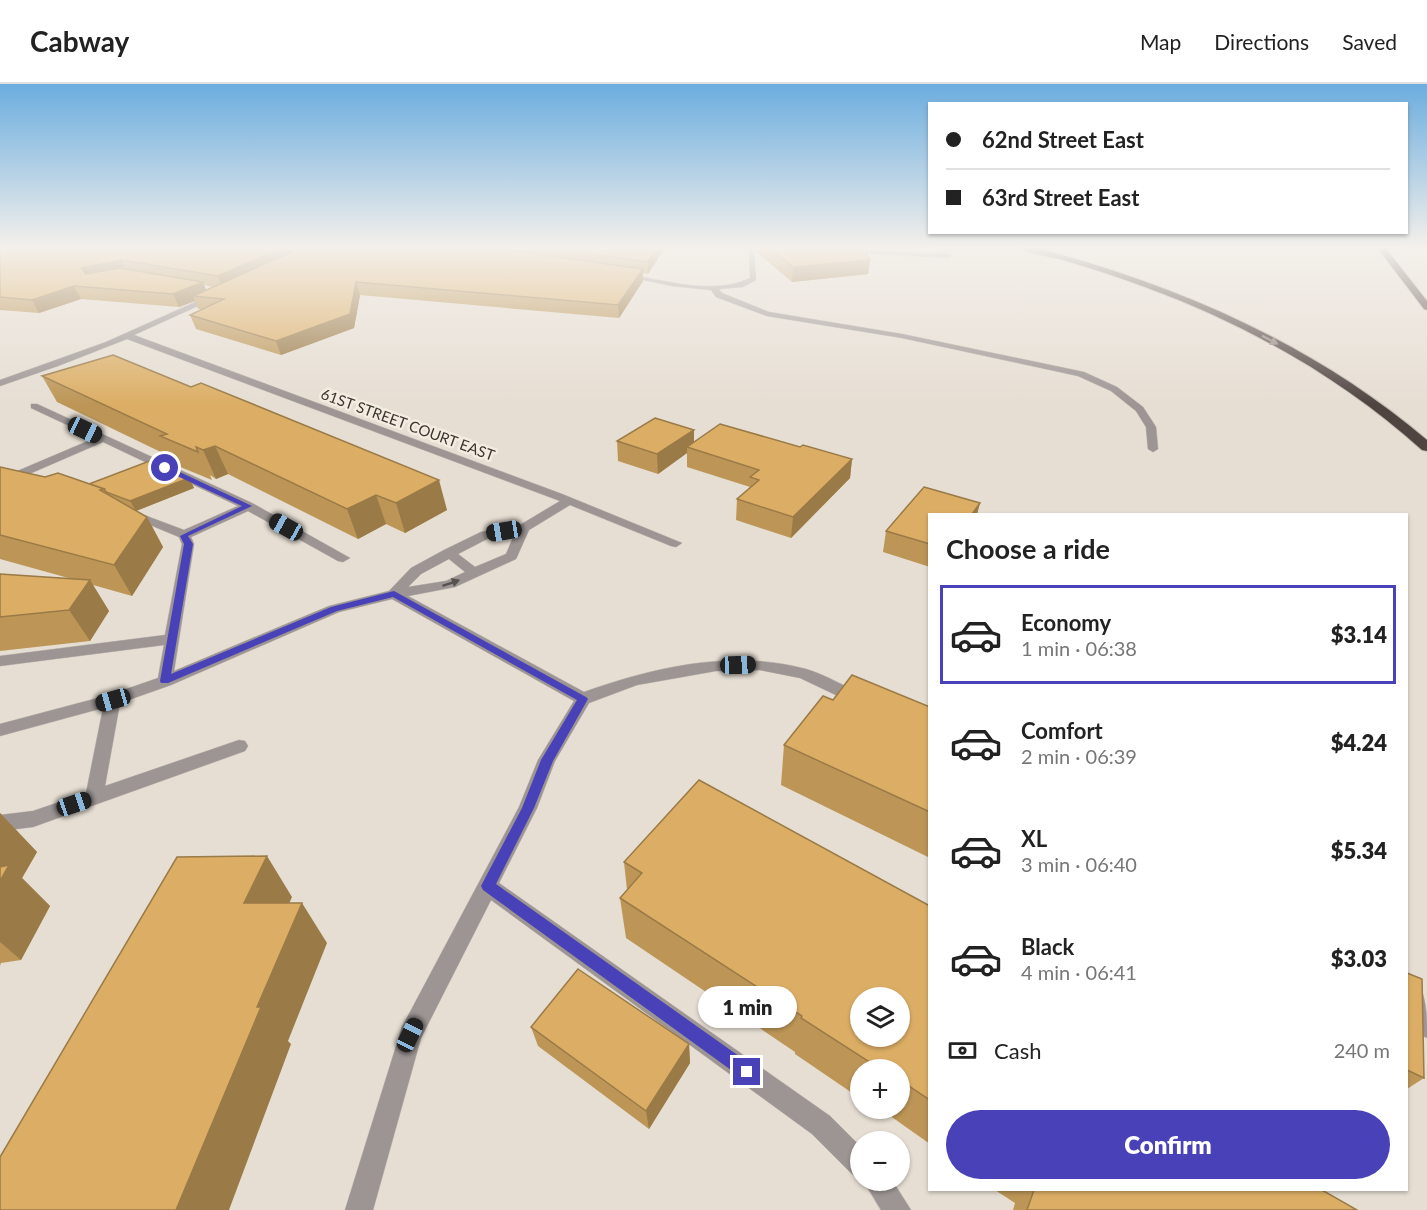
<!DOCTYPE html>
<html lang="en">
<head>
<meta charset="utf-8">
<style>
	:root { --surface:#fff; --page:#f6f6f6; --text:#222; --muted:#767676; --line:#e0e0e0; --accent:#4841b8 }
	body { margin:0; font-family:Lato,sans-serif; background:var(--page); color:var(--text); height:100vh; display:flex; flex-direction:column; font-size:22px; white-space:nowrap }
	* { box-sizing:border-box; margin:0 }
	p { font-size:20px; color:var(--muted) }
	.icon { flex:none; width:33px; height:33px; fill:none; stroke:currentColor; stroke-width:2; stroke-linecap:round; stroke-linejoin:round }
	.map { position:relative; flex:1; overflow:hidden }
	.details { position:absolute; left:928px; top:429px; width:480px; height:678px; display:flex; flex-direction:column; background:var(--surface); border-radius:0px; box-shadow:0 2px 4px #0004 }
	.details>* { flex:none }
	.hud { position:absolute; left:928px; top:18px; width:480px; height:132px; border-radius:0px; box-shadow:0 2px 4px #0004; display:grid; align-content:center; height:132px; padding:0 18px; background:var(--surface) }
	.fabs { position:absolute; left:850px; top:903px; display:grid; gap:12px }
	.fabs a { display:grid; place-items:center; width:60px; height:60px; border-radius:50%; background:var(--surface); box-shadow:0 2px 4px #0004; font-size:30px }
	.end { position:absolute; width:27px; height:27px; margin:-14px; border:8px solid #4841b8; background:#fff; box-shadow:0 0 0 3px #fff }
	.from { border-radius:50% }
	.bubble { position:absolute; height:42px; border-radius:21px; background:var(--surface); box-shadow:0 2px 4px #0004; font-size:20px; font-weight:800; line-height:42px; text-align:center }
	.car { position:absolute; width:18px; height:36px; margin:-18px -9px; border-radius:8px; box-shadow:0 0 4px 2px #0007; background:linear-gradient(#222 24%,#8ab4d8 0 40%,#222 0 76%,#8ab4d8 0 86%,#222 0) }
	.hud b { display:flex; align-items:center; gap:21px; height:57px; font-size:22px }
	.hud b+b { border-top:2px solid var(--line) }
	.hud i { width:15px; height:15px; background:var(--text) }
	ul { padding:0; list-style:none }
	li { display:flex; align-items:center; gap:18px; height:99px; margin:0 12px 9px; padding:0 6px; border:3px solid transparent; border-radius:0px }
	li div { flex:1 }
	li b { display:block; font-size:22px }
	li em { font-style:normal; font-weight:800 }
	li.current { border-color:var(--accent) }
	li>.icon { width:54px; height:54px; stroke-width:1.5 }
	h2 { padding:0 18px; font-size:27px; line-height:72px }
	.pay { display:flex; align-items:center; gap:15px; height:66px; padding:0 18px; font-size:22px }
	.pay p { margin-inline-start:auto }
	.action { display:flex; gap:12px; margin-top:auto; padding:12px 18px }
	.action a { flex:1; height:69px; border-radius:36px; background:var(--accent); color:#fff; font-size:24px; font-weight:800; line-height:69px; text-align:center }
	header { display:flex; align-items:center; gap:36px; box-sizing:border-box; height:84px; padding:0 30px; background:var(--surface); border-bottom:2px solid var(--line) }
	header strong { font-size:28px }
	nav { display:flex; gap:33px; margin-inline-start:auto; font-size:21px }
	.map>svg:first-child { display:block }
</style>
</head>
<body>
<header>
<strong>Cabway</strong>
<nav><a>Map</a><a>Directions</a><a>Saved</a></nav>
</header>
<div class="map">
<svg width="1427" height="1126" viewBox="0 0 1427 1126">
	<rect width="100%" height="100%" fill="#e6ded3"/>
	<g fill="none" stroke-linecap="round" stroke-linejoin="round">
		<defs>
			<g id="minor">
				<path d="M781 163 779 166 754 168 756 196 743 203 719 205 722 209 769 228 902 250 1084 288 1117 303 1143 323 1156 343 1158 365 1153 368 1148 365 1146 343 1136 327 1111 307 1078 292 902 254 767 232 716 213 711 206 672 202 620 191 623 189C662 196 713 212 750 194L749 165Z"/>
				<path d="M845 165 949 170 952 172 949 174 843 168Z"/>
				<path d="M211 211 218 213 134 251 562 410 682 459 676 463 671 462 570 421 529 446 516 475 455 503 408 512 584 608C654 583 732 565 806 585 826 591 846 603 865 612L867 616 865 620 859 622 800 594 760 586 716 587 637 601 589 619 555 677 537 724 499 799 830 1032 861 1063V1094L852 1090 812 1050 491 816 421 954 373 1126H345L402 943 519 723 538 676 574 617 392 515 339 528 171 601 120 619 105 702 239 656 245 657 248 662 245 667 33 743 0 747V731L33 727 86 709 103 624 0 652V640L109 611 158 594 164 561 0 582V572L165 551 182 460 179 453 126 431 132 427 136 428 184 446 238 422 103 358 20 394 0 393V387L15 388 95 354 31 324V320H37L252 419 350 474 343 478 338 477 248 427 191 453 194 460 174 587 329 522 389 507 411 484 444 466 481 448 520 441 560 417 127 255 58 282 0 302V296L106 258ZM515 449 506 470 475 483 458 470 489 454ZM449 475 465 488 446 497 408 503 421 490Z"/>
				<path d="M1407 889C1427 899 1427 931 1427 954L1419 950 1407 920Z"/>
				<path d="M863 1096H892L911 1126H881Z"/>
			</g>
			<g id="highway">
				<path d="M1015 162H1029C1173 199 1313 259 1427 356V367L1422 366C1342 294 1246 240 1145 203 1118 193 1091 184 1063 176 1048 172 1028 170 1015 162Z"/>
				<path d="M1376 162H1384L1427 217V226L1424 225Z"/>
			</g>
		</defs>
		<use href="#minor" stroke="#c3bcb3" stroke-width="1"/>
		<use href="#highway" stroke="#c3bcb3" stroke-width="2"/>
		<use href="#minor" fill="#9c9594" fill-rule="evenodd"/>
		<use href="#highway" fill="#504441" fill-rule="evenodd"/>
	</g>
	<g fill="#bd9657" fill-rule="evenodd">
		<path d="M0 162H666L648 190 643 189V197L619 234 360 211 354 244 281 271 196 245 190 231 202 225H198L195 217 179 223 81 215 39 229 0 226ZM204 201 213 203 206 206Z"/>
		<path d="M759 162H862L870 176 868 190 792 198 758 169Z"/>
		<path d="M42 292 447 426 405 449 386 440 358 455 228 390 216 395 210 391 212 396 173 380 169 372 57 318Z"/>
		<path d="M694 346V359L800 363 852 375 850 394 791 454 736 436 737 415 750 404V403L687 383V369L658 390 618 377 617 357Z"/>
		<path d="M0 383 45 393 89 400 189 394 194 404 136 427 147 433 163 463 132 512 93 501 109 527 90 557 0 567V490L72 495 0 475Z"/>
		<path d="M924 403 980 419 977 430H930V483L883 468 886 447Z"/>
		<path d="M833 616 930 623V774L781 701 784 661Z"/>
		<path d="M0 729 37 768 22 794 50 822 21 876 1 879 0 882Z"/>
		<path d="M624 778 930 822V1060L879 1024H900V986H861V1015L795 970V968L626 854 620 814 627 806Z"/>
		<path d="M1407 889 1424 994 1407 1005Z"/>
		<path d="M531 943 689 960 690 979 649 1045 538 962Z"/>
		<path d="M995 1106H1322L1357 1126H1013L1015 1119Z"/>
	</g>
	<g fill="#9a7a47">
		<path d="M286 162H314L223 205 218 192Z"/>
		<path d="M658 162H666L648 190V178Z"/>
		<path d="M121 176 126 188 87 196 81 184Z"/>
		<path d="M870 176 868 190 792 198 793 183Z"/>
		<path d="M643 185V197L619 234 618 221Z"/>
		<path d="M203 198 208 211 193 212 195 217 179 223 173 210Z"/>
		<path d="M356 198 360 211 354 244 281 271 276 257Z"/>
		<path d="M74 202 81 215 39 229 32 216Z"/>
		<path d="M694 346V365L687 363V369L658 390 657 370Z"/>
		<path d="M215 362 228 390 216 395 203 366Z"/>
		<path d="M852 375 850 394 791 454 793 433Z"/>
		<path d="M189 394 194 404 136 427 130 417Z"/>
		<path d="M439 396 447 426 405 449 396 419Z"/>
		<path d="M376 411 386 440 358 455 347 425Z"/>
		<path d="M980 419 977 430H972Z"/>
		<path d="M147 433 163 463 132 512 114 481Z"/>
		<path d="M90 496 109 527 90 557 69 526Z"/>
		<path d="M0 729 37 768 22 794 50 822 21 876 0 858Z"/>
		<path d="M267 772 292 813 272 859 244 819Z"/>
		<path d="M302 819 327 859 288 957 291 960 229 1126H176L257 923Z"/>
		<path d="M689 960 690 979 649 1045 646 1027Z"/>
	</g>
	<g fill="#dcae65" stroke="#9a7a47" stroke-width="1.5" fill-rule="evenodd">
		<path d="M0 162H286L218 192 121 176 81 184 86 190 120 184 203 198 173 210 74 202 32 216 0 213Z"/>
		<path d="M305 162H479L643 185 618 221 356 198 350 230 276 257 190 231 224 215 193 212Z"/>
		<path d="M532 162H658L648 178Z"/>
		<path d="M767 162H862L870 176 793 183Z"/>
		<path d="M113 271 191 303 201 299 439 396 396 419 376 411 347 425 215 362 203 366 196 363 198 368 160 352 167 350 42 292Z"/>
		<path d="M655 334 694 346 657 370 617 357Z"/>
		<path d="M720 340 800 363 803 361 852 375 793 433 737 415 759 396 750 393 759 386 687 363Z"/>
		<path d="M152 376 189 394 130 417 106 408 104 405 89 400Z"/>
		<path d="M0 383 45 393 58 389 104 405 100 406 147 433 114 481 0 451Z"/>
		<path d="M924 403 980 419 972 430H930V460L886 447Z"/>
		<path d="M0 490 90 496 69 526 0 533Z"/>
		<path d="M852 591 930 623V728L784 661 823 612 833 616Z"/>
		<path d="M699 696 930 822V1016L900 996V986H884L875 979 874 981 801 934 802 932 620 814 642 789 624 778ZM861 914H900V952H861Z"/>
		<path d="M267 772 244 819H302L257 923H261L176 1126H0V1073L177 773Z"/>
		<path d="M9 781 0 797V783Z"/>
		<path d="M578 885 689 960 646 1027 531 943Z"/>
		<path d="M1407 889 1422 895 1424 994 1407 986Z"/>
		<path d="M1034 1106H1322L1357 1126H1027Z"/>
	</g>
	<defs><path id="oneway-solid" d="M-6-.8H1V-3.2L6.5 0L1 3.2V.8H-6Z" transform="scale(1.5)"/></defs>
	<use fill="#928781" href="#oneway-solid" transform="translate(1270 256) rotate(28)"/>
	<use fill="#57524f" href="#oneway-solid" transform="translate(451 499) rotate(-19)"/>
	<linearGradient id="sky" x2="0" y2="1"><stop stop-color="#6baddf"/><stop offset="0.51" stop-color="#f4f0eb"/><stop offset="1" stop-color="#f4f0eb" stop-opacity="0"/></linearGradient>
	<rect width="1427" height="320" fill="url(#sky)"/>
	<path fill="#4841b8" d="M162 382H167L252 422 188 452 193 460 171 590 331 523 394 507 586 613 588 615 553 677 534 724 496 800 753 982 755 988 753 994 747 996 742 994 483 806 481 802 522 724 541 676 577 616 393 513 337 527 168 599H161L160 597 184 460 180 452 242 422 162 385Z"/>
	<g text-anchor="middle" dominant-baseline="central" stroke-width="5" stroke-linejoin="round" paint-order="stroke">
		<g font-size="15" fill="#393632" stroke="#f4ece0">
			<text transform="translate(408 340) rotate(20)">61ST STREET COURT EAST</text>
		</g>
	</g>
</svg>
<div class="fabs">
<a><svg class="icon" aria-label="layers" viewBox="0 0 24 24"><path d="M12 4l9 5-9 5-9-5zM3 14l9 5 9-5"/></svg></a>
<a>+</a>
<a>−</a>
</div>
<i class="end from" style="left:165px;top:384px"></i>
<i class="end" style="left:747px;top:988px"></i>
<div class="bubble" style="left:698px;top:902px;width:99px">1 min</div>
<i class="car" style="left:85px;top:346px;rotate:115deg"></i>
<i class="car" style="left:286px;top:443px;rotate:299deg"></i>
<i class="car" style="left:504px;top:447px;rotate:261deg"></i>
<i class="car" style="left:738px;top:581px;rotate:88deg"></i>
<i class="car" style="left:113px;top:616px;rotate:254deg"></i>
<i class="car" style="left:74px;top:720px;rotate:71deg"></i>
<i class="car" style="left:410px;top:951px;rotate:26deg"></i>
<div class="hud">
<b><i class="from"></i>62nd Street East</b>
<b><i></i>63rd Street East</b>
</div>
<section class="details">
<h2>Choose a ride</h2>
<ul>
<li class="current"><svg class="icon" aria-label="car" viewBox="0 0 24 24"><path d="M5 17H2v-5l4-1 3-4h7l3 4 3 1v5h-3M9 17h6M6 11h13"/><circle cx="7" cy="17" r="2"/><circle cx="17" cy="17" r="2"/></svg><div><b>Economy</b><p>1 min · 06:38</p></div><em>$3.14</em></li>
<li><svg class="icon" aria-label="car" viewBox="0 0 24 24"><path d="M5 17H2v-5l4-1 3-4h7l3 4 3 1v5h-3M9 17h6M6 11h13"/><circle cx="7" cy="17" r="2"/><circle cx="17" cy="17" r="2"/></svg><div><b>Comfort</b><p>2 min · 06:39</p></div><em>$4.24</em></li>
<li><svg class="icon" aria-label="car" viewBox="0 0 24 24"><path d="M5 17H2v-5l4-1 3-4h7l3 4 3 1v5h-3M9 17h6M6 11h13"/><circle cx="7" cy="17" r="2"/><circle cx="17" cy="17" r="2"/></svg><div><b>XL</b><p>3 min · 06:40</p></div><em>$5.34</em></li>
<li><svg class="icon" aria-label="car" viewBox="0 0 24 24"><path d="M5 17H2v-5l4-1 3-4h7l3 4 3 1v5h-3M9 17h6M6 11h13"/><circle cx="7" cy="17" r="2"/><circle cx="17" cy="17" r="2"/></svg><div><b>Black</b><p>4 min · 06:41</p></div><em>$3.03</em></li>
</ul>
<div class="pay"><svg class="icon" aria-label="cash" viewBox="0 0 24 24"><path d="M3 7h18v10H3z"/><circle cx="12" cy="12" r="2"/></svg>Cash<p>240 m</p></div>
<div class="action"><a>Confirm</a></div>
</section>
</div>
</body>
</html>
